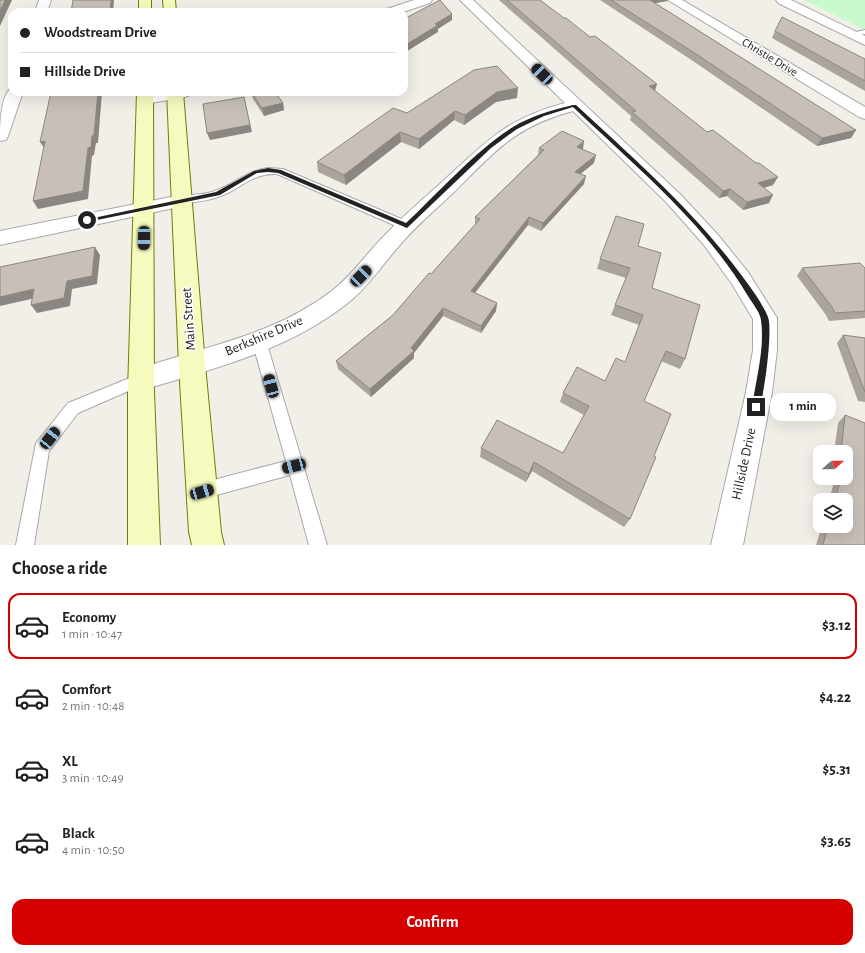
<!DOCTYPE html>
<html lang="en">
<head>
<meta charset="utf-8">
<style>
	:root { --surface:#fff; --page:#f6f6f6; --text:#222; --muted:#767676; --line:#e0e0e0; --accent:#d40000 }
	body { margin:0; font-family:"Alegreya Sans",sans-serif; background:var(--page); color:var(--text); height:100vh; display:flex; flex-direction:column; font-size:15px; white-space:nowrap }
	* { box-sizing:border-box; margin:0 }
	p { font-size:13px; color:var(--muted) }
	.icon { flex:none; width:22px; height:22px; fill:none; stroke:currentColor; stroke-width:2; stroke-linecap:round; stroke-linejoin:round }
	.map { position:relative; height:545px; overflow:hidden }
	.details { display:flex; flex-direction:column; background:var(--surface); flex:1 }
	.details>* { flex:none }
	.banner { position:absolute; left:8px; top:8px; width:400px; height:88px; border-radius:12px; box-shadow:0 4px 16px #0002; display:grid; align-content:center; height:88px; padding:0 12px; background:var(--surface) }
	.needle { width:26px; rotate:70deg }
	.controls { position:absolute; left:813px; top:445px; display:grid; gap:8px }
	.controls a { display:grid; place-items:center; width:40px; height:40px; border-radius:8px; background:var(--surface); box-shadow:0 4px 16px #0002; font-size:20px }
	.end { position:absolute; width:18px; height:18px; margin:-9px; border:5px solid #222; background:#fff; box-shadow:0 0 0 2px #fff }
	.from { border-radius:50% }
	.bubble { position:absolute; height:28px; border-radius:12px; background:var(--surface); box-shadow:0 4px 16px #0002; font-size:13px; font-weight:700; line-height:28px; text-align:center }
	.car { position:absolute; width:12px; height:24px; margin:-12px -6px; border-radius:5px; box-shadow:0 0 3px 1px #0007; background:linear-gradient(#222 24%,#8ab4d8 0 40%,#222 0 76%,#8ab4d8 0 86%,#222 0) }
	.banner b { display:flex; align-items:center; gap:14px; height:38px; font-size:15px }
	.banner b+b { border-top:1px solid var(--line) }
	.banner i { width:10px; height:10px; background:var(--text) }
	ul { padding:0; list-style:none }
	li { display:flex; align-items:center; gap:12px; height:66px; margin:0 8px 6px; padding:0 4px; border:2px solid transparent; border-radius:12px }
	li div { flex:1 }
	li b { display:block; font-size:15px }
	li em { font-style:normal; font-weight:700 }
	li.selected { border-color:var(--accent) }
	li>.icon { width:36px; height:36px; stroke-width:1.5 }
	h2 { padding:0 12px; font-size:18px; line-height:48px }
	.cta { display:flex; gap:8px; margin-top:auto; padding:8px 12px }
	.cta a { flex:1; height:46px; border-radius:12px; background:var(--accent); color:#fff; font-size:16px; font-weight:700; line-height:46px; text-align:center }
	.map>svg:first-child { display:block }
</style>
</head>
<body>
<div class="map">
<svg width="865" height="545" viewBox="0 0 865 545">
	<rect width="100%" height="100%" fill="#f2efe9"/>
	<path fill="#c8facc" d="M804 0H865V30Z"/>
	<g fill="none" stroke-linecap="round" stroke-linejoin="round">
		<defs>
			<g id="lane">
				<path d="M865 30V34L851 36 847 34Z"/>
				<path d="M268 168 283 169 411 223 413 226 411 229H403L277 174C252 173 242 188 221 196 208 201 194 202 181 204L176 201C181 194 200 195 208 193 231 188 244 171 268 168Z"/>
				<path d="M259 336 264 337 266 341 327 545H309L290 475 202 499 196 497 194 491 196 485 202 483 286 461 252 341 254 337Z"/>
				<path d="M142 373 147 375 149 379 147 383 78 413 49 451 34 545H16L36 443 68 403Z"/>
			</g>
			<g id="street">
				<path d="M39 0H51L47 12H35Z"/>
				<path d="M414 0H432L430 3 403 12H385L387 9Z"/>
				<path d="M460 0H473L681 195 718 235 748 272 777 318V350L772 392 743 545H711L746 392 753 350V319L732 284 704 245 667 203 573 111C513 127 495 152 453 193 435 210 415 227 399 246 382 265 369 286 349 302 290 350 213 369 142 390L133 387 129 379 133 371C203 346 272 337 333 290 353 274 367 253 385 235 403 216 423 199 442 182 486 142 505 119 565 103Z"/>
				<path d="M668 0H682L865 107V119L859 117Z"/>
				<path d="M776 0H791L865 36V45L778 3Z"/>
				<path d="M12 88V92H23L8 136 6 140 0 141C0 128 0 94 12 88Z"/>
				<path d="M159 92H193L190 95 185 97 145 104 140 102 137 99 140 96Z"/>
				<path d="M181 195 188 197 191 201 188 205 0 245V231Z"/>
			</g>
			<g id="secondary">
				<rect x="139" y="0" width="12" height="12"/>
				<path d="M163 0H175L176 12H164Z"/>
				<path d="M137 92H153L154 392 160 545H128V392Z"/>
				<path d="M167 92H183L205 365 221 532 224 545H192L189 532 179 365Z"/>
			</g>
		</defs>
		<use href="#lane" stroke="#a9a9a9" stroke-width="2"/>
		<use href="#street" stroke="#a9a9a9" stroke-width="2"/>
		<use href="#secondary" stroke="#707d05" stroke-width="2"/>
		<use href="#lane" fill="#fff" fill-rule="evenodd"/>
		<use href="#street" fill="#fff" fill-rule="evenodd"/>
		<use href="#secondary" fill="#f7fabf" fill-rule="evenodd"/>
	</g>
	<g fill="#aba49e">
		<path d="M499 0H540L773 185 764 188 769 203 743 210 727 196 719 198 630 120 631 116Z"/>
		<path d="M600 0H668L667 1 655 3 856 130 851 138 817 146 690 59Z"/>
		<path d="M775 31 865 59V91L772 38Z"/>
		<path d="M251 92 283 103 284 110 264 116 253 99Z"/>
		<path d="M517 98 496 102 464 125 454 120 419 149 401 142 346 185 318 172 317 162 407 113Z"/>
		<path d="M539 148 583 149H582L594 163 580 174 584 184 541 231 528 225 475 293 497 303 496 311 481 333 443 316 414 353V358L371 397 338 369 336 361 393 315 431 274 475 225V217L538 155Z"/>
		<path d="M638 246 652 288 685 359 680 369 661 361 644 401 630 519 624 527 532 471 526 482 480 457 481 448 563 453 584 415 560 402 563 393 605 381 625 362 639 325 611 315 626 278 597 269 600 259Z"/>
		<path d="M802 268H865V318L829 321 826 315 797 276Z"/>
		<path d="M843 335 865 338V402L858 401 837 343Z"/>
		<path d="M845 415 865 545H816L822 526H846V500H829L834 482 831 481 832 478H846V452H834L838 423Z"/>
	</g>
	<g fill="#8b8681">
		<path d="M5 0H12L0 26V11Z"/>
		<path d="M111 0H114L113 12H110Z"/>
		<path d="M647 0H668L667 1 646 5Z"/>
		<path d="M452 14V20L438 29V32L404 53V46L435 24Z"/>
		<path d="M657 84 655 91 649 86Z"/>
		<path d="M518 88 517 98 496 102 464 125 465 115 497 92Z"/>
		<path d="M98 92H102L98 143H96L94 155 92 156 88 199 38 209 33 201 88 148Z"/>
		<path d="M244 97 252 132 210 140 207 133Z"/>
		<path d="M283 103 284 110 264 116 262 108Z"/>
		<path d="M455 111 454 120 419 149V139Z"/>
		<path d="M856 130 851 138 817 146 822 138Z"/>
		<path d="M400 132 401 142 346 185 344 175Z"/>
		<path d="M45 141V149L40 142Z"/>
		<path d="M584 141 583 149 575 154 577 147Z"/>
		<path d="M596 155 594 163 573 180 575 172Z"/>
		<path d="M586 176 584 184 541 231 543 223Z"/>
		<path d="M778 177 773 185 754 190 758 183Z"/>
		<path d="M730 189 727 196 719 198 723 191Z"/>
		<path d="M773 195 769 203 743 210 747 202Z"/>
		<path d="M529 217 528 225 470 299 471 291Z"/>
		<path d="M95 247 100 255 97 284 72 289 70 306 37 313 31 305 67 281Z"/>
		<path d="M34 289 40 297 0 306V297Z"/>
		<path d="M497 303 496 311 481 333V326Z"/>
		<path d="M443 308V316L414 353V358L371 397 370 389 411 348Z"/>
		<path d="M534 462 532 471 526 482 529 474Z"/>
	</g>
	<g fill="#c7bfb8" stroke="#8b8681">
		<path d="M0 0H5L0 11Z"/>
		<path d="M73 0H111L110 12H71Z"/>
		<path d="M440 0 452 14 435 24 438 25 404 46V19Z"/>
		<path d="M507 0H540L564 18H566L590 37 595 36 657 84 649 86 707 132 713 130 756 163H759L778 177 758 183 773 195 747 202 730 189 723 191 632 112 636 111Z"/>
		<path d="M611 0H650L856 130 822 138 693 52Z"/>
		<path d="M782 17 865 59V81L775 31Z"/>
		<path d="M497 66 518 88 497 92 465 115 455 111 419 139 400 132 344 175 317 162 393 108 407 113 474 70Z"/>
		<path d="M51 92H98L94 135 92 136 91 147 88 148 83 191 33 201 45 141 40 142Z"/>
		<path d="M251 92H275L283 103 262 108Z"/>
		<path d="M244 97 250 125 207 133 203 104Z"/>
		<path d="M562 131 584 141 577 147 596 155 575 172 586 176 543 223 529 217 471 291 497 303 481 326 443 308 411 348 414 351 370 389 336 361 393 315 429 273 431 274 480 219 475 217 544 150 539 148Z"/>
		<path d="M616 216 644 224 638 246 661 253 652 288 700 305 685 359 666 351 644 401 671 414 654 456 656 457 630 519 534 462 529 474 481 448 497 420 563 453 589 406 563 393 577 367 605 381 616 358 625 362 643 315 615 305 630 268 600 259Z"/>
		<path d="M95 247 92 276 67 281 64 298 31 305 34 289 0 297V267Z"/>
		<path d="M860 263 865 268V311L835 313 832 307 802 268Z"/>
		<path d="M843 335 865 338V392Z"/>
		<path d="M845 415 865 423V545H823L828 526H846V500H835L841 478H846V452H841Z"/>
	</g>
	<path fill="#222" d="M573 105H576C629 154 684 202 729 259 742 276 760 298 768 317 773 330 764 397 759 410L756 411 752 407C756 379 765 348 761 320 760 312 752 303 748 296 704 222 635 166 573 107L544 116 517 129 491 148 407 228 278 173 268 172 257 173 220 195 87 222 84 220 216 192 254 171 268 168 281 170 406 223C438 193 476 150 513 127 531 116 552 110 573 105Z"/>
	<g text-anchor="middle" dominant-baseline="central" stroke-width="3" stroke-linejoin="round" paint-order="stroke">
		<g font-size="12" fill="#222" stroke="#fff">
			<text transform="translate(770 57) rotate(31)">Christie Drive</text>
		</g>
		<g font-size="14" fill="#222" stroke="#fff">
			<text transform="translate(189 319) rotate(-94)">Main Street</text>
			<text transform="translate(264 336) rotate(-23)">Berkshire Drive</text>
			<text transform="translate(744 464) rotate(-78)">Hillside Drive</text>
		</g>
	</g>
</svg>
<div class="controls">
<a><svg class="needle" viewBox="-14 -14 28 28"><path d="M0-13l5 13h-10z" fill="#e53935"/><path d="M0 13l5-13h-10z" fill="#767676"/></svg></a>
<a><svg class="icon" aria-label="layers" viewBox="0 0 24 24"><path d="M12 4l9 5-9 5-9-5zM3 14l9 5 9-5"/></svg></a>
</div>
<i class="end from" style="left:87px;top:220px"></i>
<i class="end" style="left:756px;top:407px"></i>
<div class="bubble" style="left:770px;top:393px;width:66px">1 min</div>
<i class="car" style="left:542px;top:74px;rotate:314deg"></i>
<i class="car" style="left:144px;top:238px;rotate:181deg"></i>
<i class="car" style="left:361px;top:276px;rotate:45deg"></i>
<i class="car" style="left:271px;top:386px;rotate:345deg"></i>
<i class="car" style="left:50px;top:438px;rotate:38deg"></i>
<i class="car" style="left:294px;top:466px;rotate:255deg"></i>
<i class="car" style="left:202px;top:492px;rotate:74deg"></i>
<div class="banner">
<b><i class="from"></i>Woodstream Drive</b>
<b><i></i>Hillside Drive</b>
</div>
</div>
<section class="details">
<h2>Choose a ride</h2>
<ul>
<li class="selected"><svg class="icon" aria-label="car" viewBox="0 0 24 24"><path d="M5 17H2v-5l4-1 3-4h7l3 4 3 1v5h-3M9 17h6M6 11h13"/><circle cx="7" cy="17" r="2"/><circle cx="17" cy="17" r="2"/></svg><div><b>Economy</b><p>1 min · 10:47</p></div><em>$3.12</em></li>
<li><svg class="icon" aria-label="car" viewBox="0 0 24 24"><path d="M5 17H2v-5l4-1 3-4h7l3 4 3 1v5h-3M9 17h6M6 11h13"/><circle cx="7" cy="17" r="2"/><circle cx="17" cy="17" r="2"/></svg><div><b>Comfort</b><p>2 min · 10:48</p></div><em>$4.22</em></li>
<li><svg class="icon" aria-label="car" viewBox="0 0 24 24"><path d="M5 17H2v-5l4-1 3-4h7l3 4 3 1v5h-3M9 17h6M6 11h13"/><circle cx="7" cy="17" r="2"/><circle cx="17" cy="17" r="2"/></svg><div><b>XL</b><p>3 min · 10:49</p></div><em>$5.31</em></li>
<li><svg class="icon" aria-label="car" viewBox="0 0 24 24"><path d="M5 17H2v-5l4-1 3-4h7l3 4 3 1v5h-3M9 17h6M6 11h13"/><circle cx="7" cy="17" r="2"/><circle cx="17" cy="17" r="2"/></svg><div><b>Black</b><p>4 min · 10:50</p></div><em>$3.65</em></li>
</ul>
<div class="cta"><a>Confirm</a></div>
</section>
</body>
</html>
